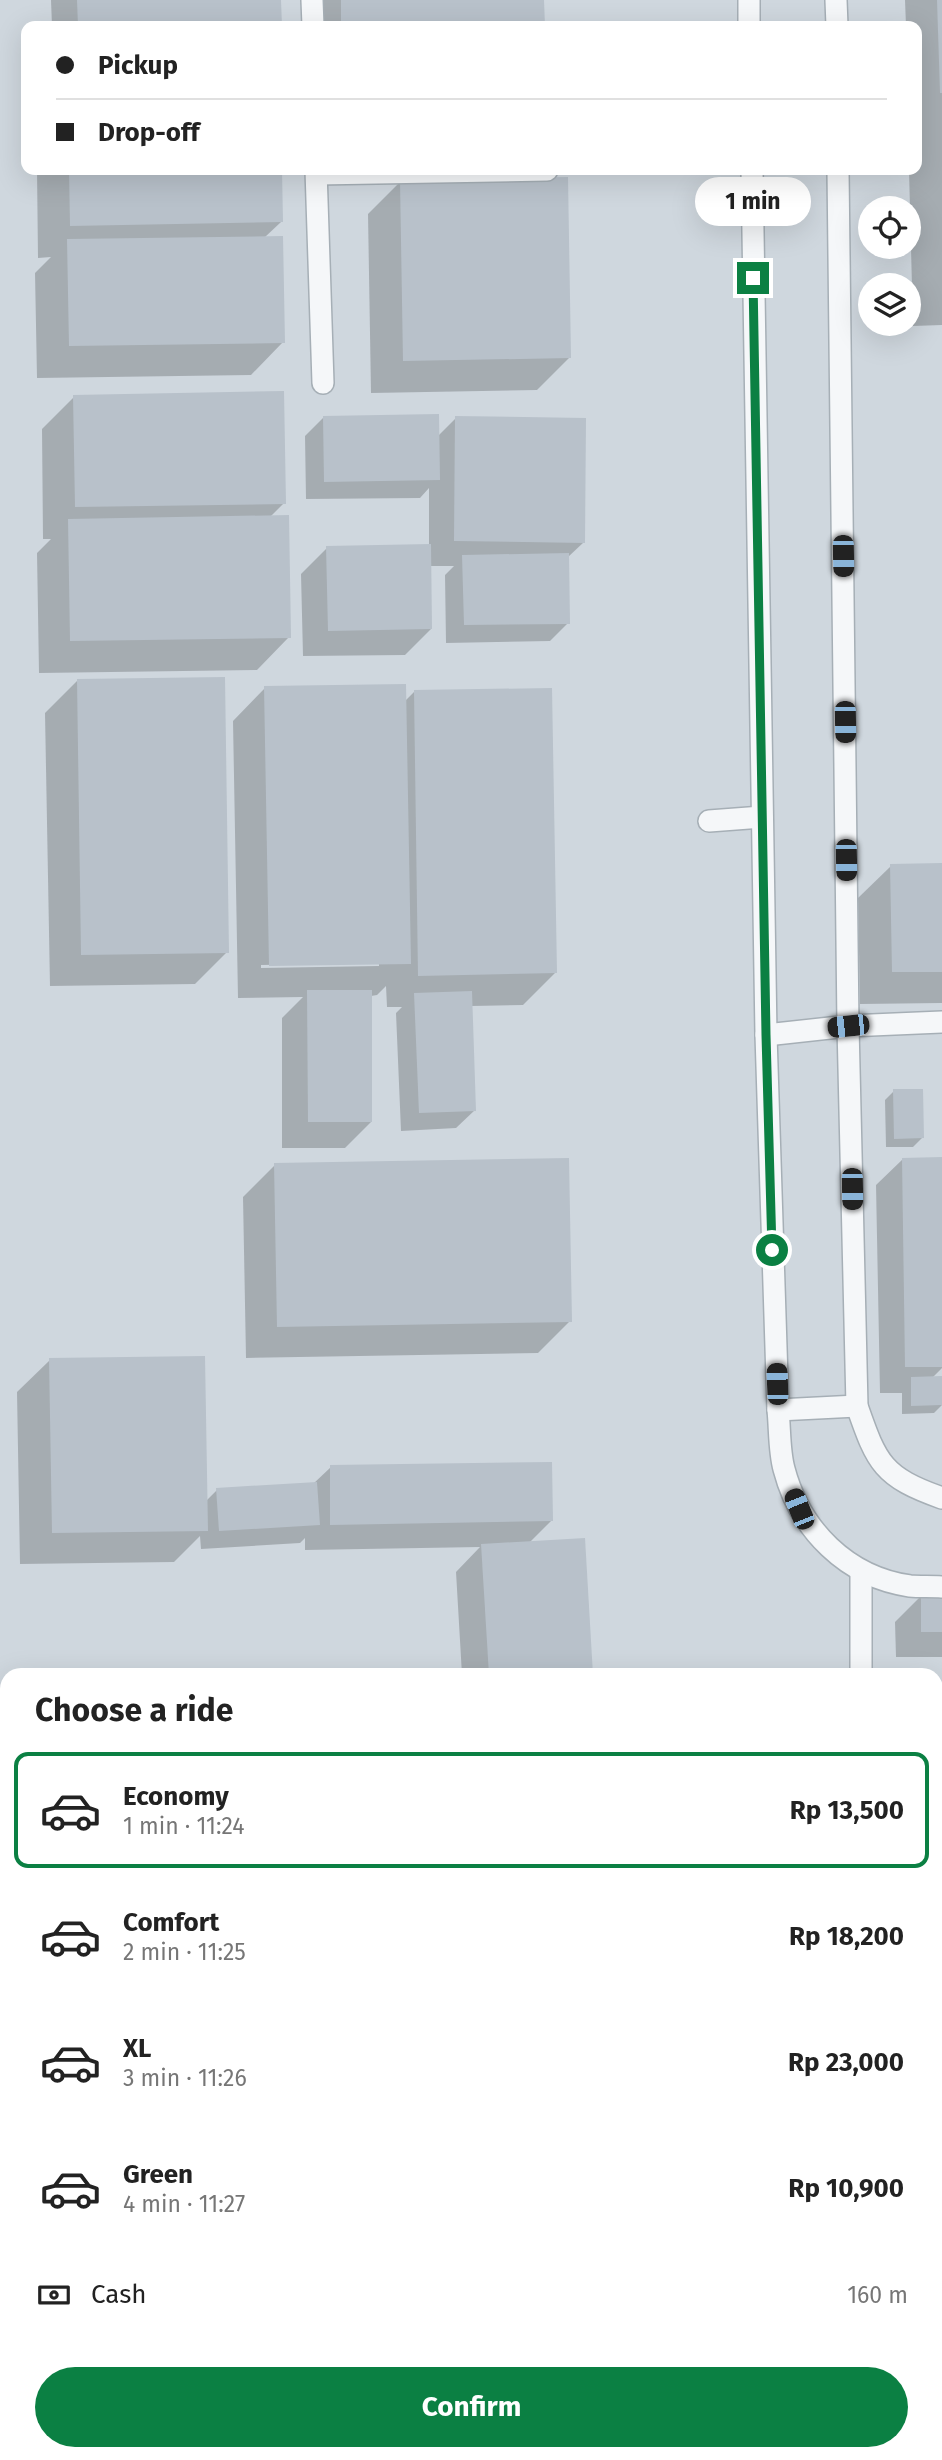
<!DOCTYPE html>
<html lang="en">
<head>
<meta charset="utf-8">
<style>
	:root { --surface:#fff; --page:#f2f2f2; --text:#222; --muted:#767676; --line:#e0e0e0; --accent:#0b8043 }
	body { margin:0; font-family:"Fira Sans",sans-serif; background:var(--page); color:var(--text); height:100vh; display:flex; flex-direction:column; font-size:26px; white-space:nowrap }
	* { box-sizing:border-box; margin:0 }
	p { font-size:23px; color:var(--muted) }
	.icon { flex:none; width:38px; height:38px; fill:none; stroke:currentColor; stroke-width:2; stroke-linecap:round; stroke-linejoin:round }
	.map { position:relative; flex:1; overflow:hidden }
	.panel { position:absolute; left:0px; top:1668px; width:943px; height:793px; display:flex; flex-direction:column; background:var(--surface); border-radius:21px 21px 0 0; box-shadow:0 7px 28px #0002 }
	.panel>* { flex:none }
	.top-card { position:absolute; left:21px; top:21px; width:901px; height:154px; border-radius:14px; box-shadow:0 7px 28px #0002; display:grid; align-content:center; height:154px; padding:0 35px; background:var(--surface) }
	.fabs { position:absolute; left:858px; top:196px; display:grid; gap:14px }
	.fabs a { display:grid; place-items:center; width:63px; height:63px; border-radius:50%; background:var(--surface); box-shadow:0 7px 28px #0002; font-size:35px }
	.end { position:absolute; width:32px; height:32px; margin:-16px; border:9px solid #0b8043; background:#fff; box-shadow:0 0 0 4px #fff }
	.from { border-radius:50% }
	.bubble { position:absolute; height:49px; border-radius:24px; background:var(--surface); box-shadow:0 7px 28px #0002; font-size:23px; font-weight:700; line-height:49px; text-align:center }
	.car { position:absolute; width:21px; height:42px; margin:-21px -10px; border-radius:9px; box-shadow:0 0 5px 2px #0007; background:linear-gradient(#222 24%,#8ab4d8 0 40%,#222 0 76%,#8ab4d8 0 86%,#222 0) }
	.top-card b { display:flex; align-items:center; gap:24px; height:66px; font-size:26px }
	.top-card b+b { border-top:2px solid var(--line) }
	.top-card i { width:18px; height:18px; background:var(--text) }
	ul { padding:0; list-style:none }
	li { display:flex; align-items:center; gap:21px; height:116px; margin:0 14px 10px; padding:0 21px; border:4px solid transparent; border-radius:14px }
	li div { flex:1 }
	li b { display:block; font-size:26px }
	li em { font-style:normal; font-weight:700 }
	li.on { border-color:var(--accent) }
	li>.icon { width:63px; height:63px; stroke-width:1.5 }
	h2 { padding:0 35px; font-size:32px; line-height:84px }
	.pay { display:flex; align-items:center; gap:18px; height:77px; padding:0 35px; font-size:26px }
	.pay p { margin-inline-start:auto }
	.cta { display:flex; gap:14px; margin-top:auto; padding:14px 35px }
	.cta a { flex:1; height:80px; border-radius:42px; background:var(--accent); color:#fff; font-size:28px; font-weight:700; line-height:80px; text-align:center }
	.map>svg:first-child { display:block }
</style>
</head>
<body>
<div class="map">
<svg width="942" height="2460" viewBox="0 0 942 2460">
	<rect width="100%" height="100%" fill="#e1e7eb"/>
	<path fill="#cfd7de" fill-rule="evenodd" d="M0 0H942V2460H0ZM26 26H917V170H26ZM870 208H908V247H870ZM870 285H908V324H870ZM7 1675H936V2454H7Z"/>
	<g fill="#0003" fill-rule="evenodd">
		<path d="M51 0H279L280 26H52Z"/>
		<rect x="309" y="0" width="234" height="26"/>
		<path d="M905 0H942V325L913 326 909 170H917V26H906Z"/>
		<path d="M37 170H280L281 222 264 238 283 342 251 375 37 378 35 273 51 257 38 258Z"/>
		<path d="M401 181 569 358 537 390 371 393 368 214Z"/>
		<path d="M74 397 284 503 270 517 289 637 257 670 39 673 37 553 51 539H43L42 429Z"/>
		<path d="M324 417 438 436 456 418 584 542 567 558 568 623 550 641 446 643 445 575 454 566H429L431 629 405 655 303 656 301 574 327 548 429 546V488L420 498 306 499 305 436Z"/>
		<path d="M77 681 227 952 195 984 50 986 45 713Z"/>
		<path d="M265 688 404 702 414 692 555 973 523 1005 471 1006 475 1110 456 1128 401 1131 396 1013 402 1007H387L386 986 377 995 371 996V1122L345 1148H282V1018L303 997 238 998 233 721ZM379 963V966L261 968V965Z"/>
		<path d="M942 865V1003L860 1004 858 898 891 866Z"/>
		<path d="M894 1091 922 1138 913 1147H886L885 1100Z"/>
		<path d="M903 1159 942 1284V1368L932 1378H942V1405L934 1413 902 1414V1393H880L876 1185Z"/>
		<path d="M275 1165 570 1321 538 1353 246 1358 243 1197Z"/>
		<path d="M50 1360 205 1502 217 1490 313 1484 331 1467 552 1520 529 1543 591 1675H462L456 1572 480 1547 305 1550V1538L300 1543 201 1549 200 1536 174 1562 20 1564 17 1392Z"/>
		<path d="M942 1595V1657H896L895 1622 921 1596Z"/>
		<rect x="936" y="1684" width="6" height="48"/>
		<rect x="936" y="1963" width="6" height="105"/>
		<rect x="936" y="2080" width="6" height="198"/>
		<path d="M22 2454H431V2456L427 2460H22Z"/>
		<rect x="534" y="2454" width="86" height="6"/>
		<rect x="634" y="2454" width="106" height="6"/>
	</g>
	<g fill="#b8c1ca">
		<path d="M77 0H281L282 26H78Z"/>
		<path d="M341 0H544L545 26H341Z"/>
		<path d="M937 0H942V93H940Z"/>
		<path d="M69 170H282L283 222 70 226Z"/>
		<path d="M568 177 571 358 403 361 400 180Z"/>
		<path d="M283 236 285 343 69 346 67 239Z"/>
		<path d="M284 391 286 504 75 507 73 395Z"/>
		<path d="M439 414 440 480 324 482 323 416Z"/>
		<path d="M455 416 586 418 585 543 454 541Z"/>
		<path d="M289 515 291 638 70 641 68 519Z"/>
		<path d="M431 544 432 629 328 631 326 546Z"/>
		<path d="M569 553 570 624 464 625 462 555Z"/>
		<path d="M225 677 229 953 81 955 77 679Z"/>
		<path d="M406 684 411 964 269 966 264 686Z"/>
		<path d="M552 688 557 973 418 976 414 690Z"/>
		<path d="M942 863V972H892L890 864Z"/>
		<path d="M307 990H372V1122H308Z"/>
		<path d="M472 991 476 1111 419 1113 414 993Z"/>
		<path d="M893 1089H923L924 1138 894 1139Z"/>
		<path d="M942 1157V1367H905L902 1158Z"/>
		<path d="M569 1158 572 1322 277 1327 274 1163Z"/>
		<path d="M205 1356 208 1531 52 1533 49 1358Z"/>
		<path d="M942 1376V1405L911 1406V1377Z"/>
		<path d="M552 1462 553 1521 330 1525V1465Z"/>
		<path d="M317 1482 320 1525 219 1531 216 1488Z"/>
		<path d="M585 1538 593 1675H489L481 1544Z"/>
		<rect x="921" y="1594" width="21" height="38"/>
		<rect x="936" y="1683" width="6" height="32"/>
		<rect x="936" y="1961" width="6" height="76"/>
		<rect x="936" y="2078" width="6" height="168"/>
		<path d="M54 2454H433V2457L401 2458V2460H55Z"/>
		<path d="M551 2454H622V2460H552Z"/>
		<rect x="666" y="2454" width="75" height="6"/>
	</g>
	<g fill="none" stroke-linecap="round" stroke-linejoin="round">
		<defs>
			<g id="lane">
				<path d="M312 0 313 26"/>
				<path d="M749 0V26"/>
				<path d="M836 0 837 26"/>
				<path d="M316 170 323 383"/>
				<path d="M752 170 766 1035 778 1410C780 1429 779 1451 784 1469 800 1530 847 1577 910 1586 920 1587 932 1586 942 1587"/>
				<path d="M838 170 848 1026 857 1406C877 1464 883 1477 942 1498"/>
				<path d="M317 174 547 170"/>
				<path d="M709 821 762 817"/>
				<path d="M766 1035 848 1026 942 1022"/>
				<path d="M778 1410 857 1406"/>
				<path d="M861 1675V1571"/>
				<path d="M792 2454V2460"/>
			</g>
		</defs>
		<use href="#lane" stroke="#a6afb6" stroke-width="24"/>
		<use href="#lane" stroke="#f5f7f9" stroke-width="21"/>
	</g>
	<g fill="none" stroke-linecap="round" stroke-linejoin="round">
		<path stroke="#0b8043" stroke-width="9" d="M753 278 766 1035 772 1250"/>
	</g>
</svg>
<div class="fabs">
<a><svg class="icon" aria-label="locate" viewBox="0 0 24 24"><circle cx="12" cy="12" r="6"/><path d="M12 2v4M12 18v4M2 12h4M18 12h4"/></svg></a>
<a><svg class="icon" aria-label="layers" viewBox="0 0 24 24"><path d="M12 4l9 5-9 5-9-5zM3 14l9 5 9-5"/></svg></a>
</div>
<i class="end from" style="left:772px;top:1250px"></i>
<i class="end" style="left:753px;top:278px"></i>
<div class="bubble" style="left:695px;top:177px;width:116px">1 min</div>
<i class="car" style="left:843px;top:556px;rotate:179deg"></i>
<i class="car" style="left:845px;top:722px;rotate:179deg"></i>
<i class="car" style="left:846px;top:860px;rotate:179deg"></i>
<i class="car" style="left:848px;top:1026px;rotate:264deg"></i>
<i class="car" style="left:852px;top:1189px;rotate:179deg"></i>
<i class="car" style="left:777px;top:1384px;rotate:358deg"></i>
<i class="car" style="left:799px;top:1509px;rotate:338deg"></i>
<div class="top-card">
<b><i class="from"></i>Pickup</b>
<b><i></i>Drop-off</b>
</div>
<section class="panel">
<h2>Choose a ride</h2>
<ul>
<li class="on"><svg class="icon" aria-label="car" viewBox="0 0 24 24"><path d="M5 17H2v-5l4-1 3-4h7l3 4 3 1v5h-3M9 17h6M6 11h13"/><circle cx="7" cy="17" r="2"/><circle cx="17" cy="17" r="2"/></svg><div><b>Economy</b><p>1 min · 11:24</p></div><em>Rp 13,500</em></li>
<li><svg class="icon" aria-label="car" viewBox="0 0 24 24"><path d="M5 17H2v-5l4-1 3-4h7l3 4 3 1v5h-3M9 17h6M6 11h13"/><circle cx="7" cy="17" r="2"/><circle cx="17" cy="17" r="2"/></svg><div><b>Comfort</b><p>2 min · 11:25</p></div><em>Rp 18,200</em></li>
<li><svg class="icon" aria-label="car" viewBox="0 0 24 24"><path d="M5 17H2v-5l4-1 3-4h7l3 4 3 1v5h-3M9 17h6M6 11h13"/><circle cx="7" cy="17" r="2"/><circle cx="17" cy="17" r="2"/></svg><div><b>XL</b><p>3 min · 11:26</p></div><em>Rp 23,000</em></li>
<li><svg class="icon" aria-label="car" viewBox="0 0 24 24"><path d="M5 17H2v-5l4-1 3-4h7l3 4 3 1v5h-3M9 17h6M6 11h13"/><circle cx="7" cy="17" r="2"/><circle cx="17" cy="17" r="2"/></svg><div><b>Green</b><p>4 min · 11:27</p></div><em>Rp 10,900</em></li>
</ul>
<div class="pay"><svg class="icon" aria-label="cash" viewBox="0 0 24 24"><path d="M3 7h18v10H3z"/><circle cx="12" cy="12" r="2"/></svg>Cash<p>160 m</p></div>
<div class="cta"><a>Confirm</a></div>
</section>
</div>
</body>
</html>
